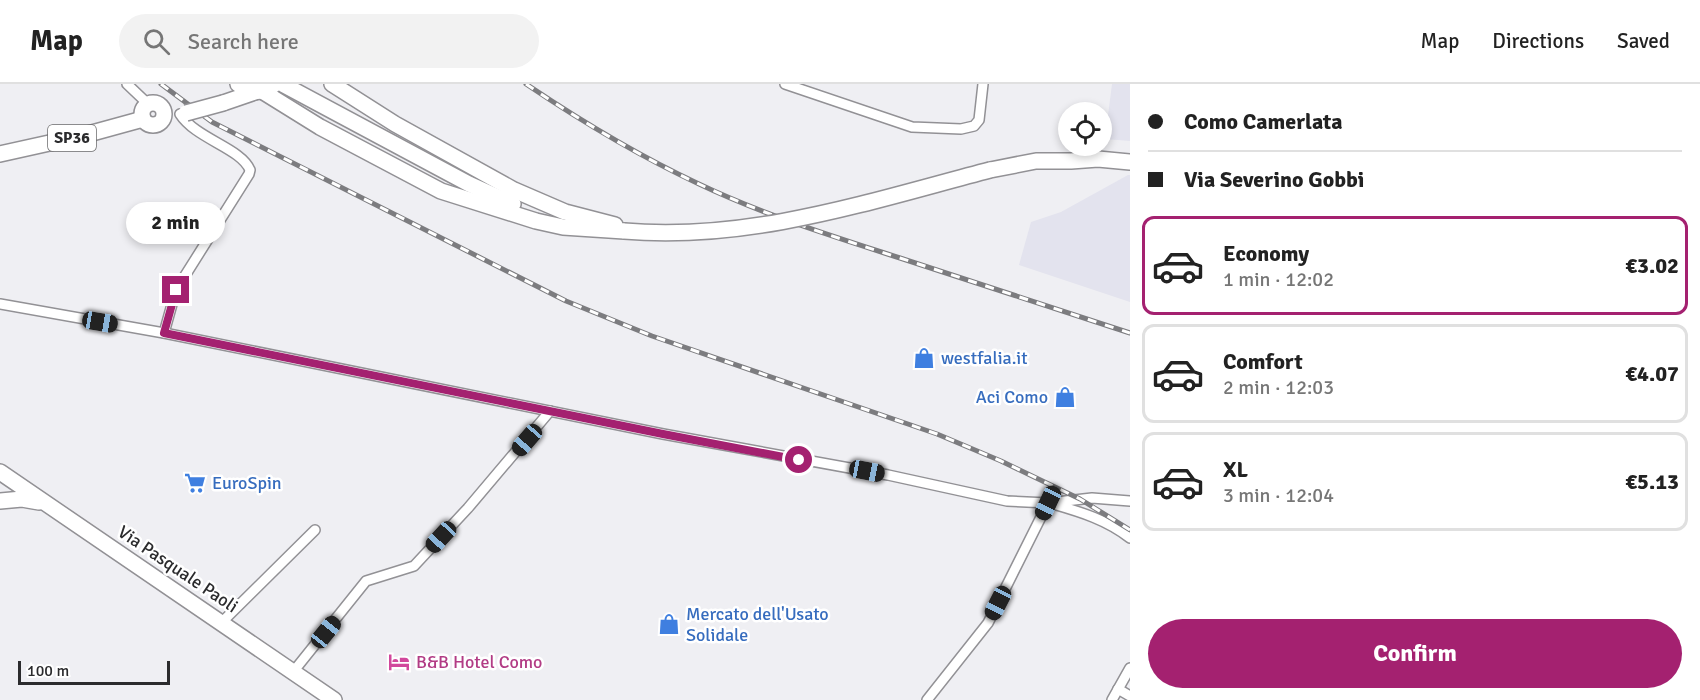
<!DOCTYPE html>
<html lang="en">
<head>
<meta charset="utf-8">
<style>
	:root { --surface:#fff; --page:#f2f2f2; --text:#222; --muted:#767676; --line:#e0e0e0; --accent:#a42170 }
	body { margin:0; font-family:Signika,sans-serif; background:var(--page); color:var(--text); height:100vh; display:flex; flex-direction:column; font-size:22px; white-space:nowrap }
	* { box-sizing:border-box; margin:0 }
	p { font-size:20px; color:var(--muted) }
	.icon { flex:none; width:33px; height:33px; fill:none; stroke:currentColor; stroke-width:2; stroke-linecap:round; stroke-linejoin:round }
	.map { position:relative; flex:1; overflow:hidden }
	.panel { display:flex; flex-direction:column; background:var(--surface); width:570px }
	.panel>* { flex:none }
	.guide { display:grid; align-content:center; height:132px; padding:0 18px; background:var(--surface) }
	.tools { position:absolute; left:1058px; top:18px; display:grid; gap:12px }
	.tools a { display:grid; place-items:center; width:54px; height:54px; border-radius:50%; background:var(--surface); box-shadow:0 3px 9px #0003; font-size:30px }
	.scale { position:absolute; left:18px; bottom:15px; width:152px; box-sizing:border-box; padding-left:6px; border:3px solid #2b2b2d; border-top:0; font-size:16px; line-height:21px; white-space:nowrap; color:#2b2b2d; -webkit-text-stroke:4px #fff; paint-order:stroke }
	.end { position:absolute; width:27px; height:27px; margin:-14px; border:8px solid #a42170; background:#fff; box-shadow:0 0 0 3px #fff }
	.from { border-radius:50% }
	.bubble { position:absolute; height:42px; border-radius:21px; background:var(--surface); box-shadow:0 3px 9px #0003; font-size:20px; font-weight:700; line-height:42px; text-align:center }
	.car { position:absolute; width:18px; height:36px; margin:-18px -9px; border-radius:8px; box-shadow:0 0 4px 2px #0007; background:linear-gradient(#222 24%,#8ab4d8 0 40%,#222 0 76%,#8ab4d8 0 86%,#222 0) }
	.guide b { display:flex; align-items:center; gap:21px; height:57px; font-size:22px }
	.guide b+b { border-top:2px solid var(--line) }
	.guide i { width:15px; height:15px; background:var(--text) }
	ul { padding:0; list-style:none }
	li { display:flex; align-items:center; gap:18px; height:99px; margin:0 12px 9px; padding:0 6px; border:3px solid var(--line); border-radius:12px }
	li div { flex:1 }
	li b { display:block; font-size:22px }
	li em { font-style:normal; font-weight:700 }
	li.selected { border-color:var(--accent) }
	li>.icon { width:54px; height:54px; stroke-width:1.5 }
	.primary-button { display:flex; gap:12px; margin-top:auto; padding:12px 18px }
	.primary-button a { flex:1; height:69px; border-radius:36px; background:var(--accent); color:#fff; font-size:24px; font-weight:700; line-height:69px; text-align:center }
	header { display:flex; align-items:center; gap:36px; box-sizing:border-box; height:84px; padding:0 30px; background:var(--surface); border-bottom:2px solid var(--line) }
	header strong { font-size:28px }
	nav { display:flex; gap:33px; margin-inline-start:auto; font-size:21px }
	.search { width:420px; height:54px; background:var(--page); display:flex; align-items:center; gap:15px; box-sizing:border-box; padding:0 21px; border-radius:33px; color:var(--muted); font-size:22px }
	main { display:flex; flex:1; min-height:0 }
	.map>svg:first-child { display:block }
</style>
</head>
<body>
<header>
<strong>Map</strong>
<div class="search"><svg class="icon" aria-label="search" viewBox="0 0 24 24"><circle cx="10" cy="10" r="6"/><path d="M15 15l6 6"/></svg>Search here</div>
<nav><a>Map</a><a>Directions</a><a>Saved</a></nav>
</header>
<main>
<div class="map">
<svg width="1130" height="616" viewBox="0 0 1130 616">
	<rect width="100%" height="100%" fill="#efeff3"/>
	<g fill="#e3e3ee">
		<path d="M1112 0H1130V57L1105 55Z"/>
		<path d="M1128 91H1130V218L1019 181 1031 138 1061 128Z"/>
	</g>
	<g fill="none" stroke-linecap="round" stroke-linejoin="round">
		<defs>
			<g id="street">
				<path d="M127 0 148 20"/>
				<path d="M785 0 912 43 961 45 974 42 979 36 983 0"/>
				<path d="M0 220 164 249 663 350 888 391 1007 417 1048 419 1092 414 1130 417"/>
				<path d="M164 249 176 206 249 90 250 86C241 64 196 55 180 30"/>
				<path d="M1053 420C1081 428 1107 436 1130 454"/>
				<path d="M221 539 315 446"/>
				<path d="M293 588 366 497 414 482 468 424 550 327"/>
				<path d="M1118 605 1130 612"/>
				<path d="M927 616 988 539 1048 419"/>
				<path d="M1112 616 1130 584"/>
			</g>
			<g id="primary">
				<path d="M238 0C250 10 263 10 275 0"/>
				<path d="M332 0 395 40 514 106 565 128 615 141"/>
				<path d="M284 1 469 100 513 120"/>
				<path d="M262 7 320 43 441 107 536 137 563 143 624 147"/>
				<circle cx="153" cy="30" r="11"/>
				<path d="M223 19 255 8"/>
				<path d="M0 70 81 52 143 35"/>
				<path d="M990 86 1036 77H1071L1098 75 1130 78"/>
				<path d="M0 388 334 616"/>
				<path d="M0 417 22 415 39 418"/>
			</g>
		</defs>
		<use href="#street" stroke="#929195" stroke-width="12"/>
		<use href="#primary" stroke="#929195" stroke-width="18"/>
		<use href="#street" stroke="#fff" stroke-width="9"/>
		<use href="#primary" stroke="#fff" stroke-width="15"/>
		<defs>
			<g id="rail">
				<path d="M161 0 212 38 566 217 652 252 937 350 1001 377 1080 415 1130 446"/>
				<path d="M526 0C581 37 639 72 699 100 764 131 832 152 900 174 977 199 1053 224 1130 249"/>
			</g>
		</defs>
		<use href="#rail" stroke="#7c7c7f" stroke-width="5"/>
		<use href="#rail" stroke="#fff" stroke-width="3" stroke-dasharray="9" stroke-linecap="butt"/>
		<defs>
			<g id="primary-bridge">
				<path d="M186 29 223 19"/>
				<path d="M624 147C749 158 871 117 990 86"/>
			</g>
		</defs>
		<use href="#primary-bridge" stroke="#929195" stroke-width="18" stroke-linecap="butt"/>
		<use href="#primary-bridge" stroke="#fff" stroke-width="15"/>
	</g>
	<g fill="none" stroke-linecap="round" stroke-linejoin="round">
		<path stroke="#a42170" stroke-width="8" d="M176 206 164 249 663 350 799 376"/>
	</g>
	<defs>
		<symbol id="shop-bare" viewBox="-9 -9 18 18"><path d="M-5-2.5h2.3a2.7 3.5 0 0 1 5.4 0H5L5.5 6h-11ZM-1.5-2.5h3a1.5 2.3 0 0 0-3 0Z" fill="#3f7fe0" stroke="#fff" stroke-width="2.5" paint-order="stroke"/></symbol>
		<symbol id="supermarket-bare" viewBox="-9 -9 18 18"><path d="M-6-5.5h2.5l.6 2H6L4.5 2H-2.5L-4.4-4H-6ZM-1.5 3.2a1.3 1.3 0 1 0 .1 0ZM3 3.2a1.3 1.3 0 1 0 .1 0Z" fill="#3f7fe0" stroke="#fff" stroke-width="2.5" paint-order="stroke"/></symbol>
		<symbol id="hotel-bare" viewBox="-9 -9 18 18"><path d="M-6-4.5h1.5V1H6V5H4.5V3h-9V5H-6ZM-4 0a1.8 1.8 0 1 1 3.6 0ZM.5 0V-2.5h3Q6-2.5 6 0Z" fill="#d1479c" stroke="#fff" stroke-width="2.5" paint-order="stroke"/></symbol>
	</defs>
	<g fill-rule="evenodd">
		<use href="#shop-bare" x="909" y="259" width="30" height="30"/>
		<use href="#shop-bare" x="1050" y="298" width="30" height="30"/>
		<use href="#supermarket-bare" x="180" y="384" width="30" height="30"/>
		<use href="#shop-bare" x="654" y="525" width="30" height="30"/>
		<use href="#hotel-bare" x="384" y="563" width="30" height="30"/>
	</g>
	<g text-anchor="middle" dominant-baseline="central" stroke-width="5" stroke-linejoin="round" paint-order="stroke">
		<rect fill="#fff" stroke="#6b6b6c" stroke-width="1.5" x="48" y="41" width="48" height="26" rx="4.5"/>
		<g font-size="16" font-weight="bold" fill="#2b2b2d">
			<text x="72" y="54">SP36</text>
		</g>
		<g font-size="18" fill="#366cbe" stroke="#fff" text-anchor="start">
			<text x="941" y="274">westfalia.it</text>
			<text x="1048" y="313" text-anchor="end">Aci Como</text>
			<text x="212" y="399">EuroSpin</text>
			<text x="686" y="530">Mercato dell'Usato<tspan x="686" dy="21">Solidale</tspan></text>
		</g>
		<g font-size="18" fill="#2b2b2d" stroke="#fff">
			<text transform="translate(178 485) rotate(34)">Via Pasquale Paoli</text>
		</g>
		<g font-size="18" fill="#b23c85" stroke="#fff" text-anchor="start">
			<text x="416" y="578">B&amp;B Hotel Como</text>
		</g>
	</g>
</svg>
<div class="tools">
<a><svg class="icon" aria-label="locate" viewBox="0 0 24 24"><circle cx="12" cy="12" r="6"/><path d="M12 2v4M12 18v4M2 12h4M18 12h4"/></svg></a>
</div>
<div class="scale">100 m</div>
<i class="end from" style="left:799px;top:376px"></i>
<i class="end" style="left:176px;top:206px"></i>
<div class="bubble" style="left:126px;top:118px;width:99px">2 min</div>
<i class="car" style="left:100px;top:238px;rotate:100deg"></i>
<i class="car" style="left:527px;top:356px;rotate:221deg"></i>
<i class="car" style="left:867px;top:387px;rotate:101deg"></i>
<i class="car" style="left:1048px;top:419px;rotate:205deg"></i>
<i class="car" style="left:441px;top:453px;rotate:223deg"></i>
<i class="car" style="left:998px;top:519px;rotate:207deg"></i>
<i class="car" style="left:326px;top:548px;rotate:39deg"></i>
</div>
<section class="panel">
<div class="guide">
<b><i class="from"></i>Como Camerlata</b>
<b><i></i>Via Severino Gobbi</b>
</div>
<ul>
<li class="selected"><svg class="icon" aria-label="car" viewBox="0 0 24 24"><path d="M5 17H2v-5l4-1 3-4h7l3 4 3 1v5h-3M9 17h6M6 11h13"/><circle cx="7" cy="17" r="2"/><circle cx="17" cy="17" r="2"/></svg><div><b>Economy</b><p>1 min · 12:02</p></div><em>€3.02</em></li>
<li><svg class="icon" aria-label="car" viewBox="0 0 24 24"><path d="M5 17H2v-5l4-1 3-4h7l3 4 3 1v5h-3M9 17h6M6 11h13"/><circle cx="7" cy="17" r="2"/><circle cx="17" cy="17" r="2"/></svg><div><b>Comfort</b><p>2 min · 12:03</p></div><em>€4.07</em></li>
<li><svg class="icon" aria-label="car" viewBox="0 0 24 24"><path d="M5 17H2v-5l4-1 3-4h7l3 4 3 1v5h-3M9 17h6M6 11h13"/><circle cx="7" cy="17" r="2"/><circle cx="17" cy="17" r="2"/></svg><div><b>XL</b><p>3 min · 12:04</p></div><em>€5.13</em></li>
</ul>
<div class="primary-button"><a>Confirm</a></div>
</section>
</main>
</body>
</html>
